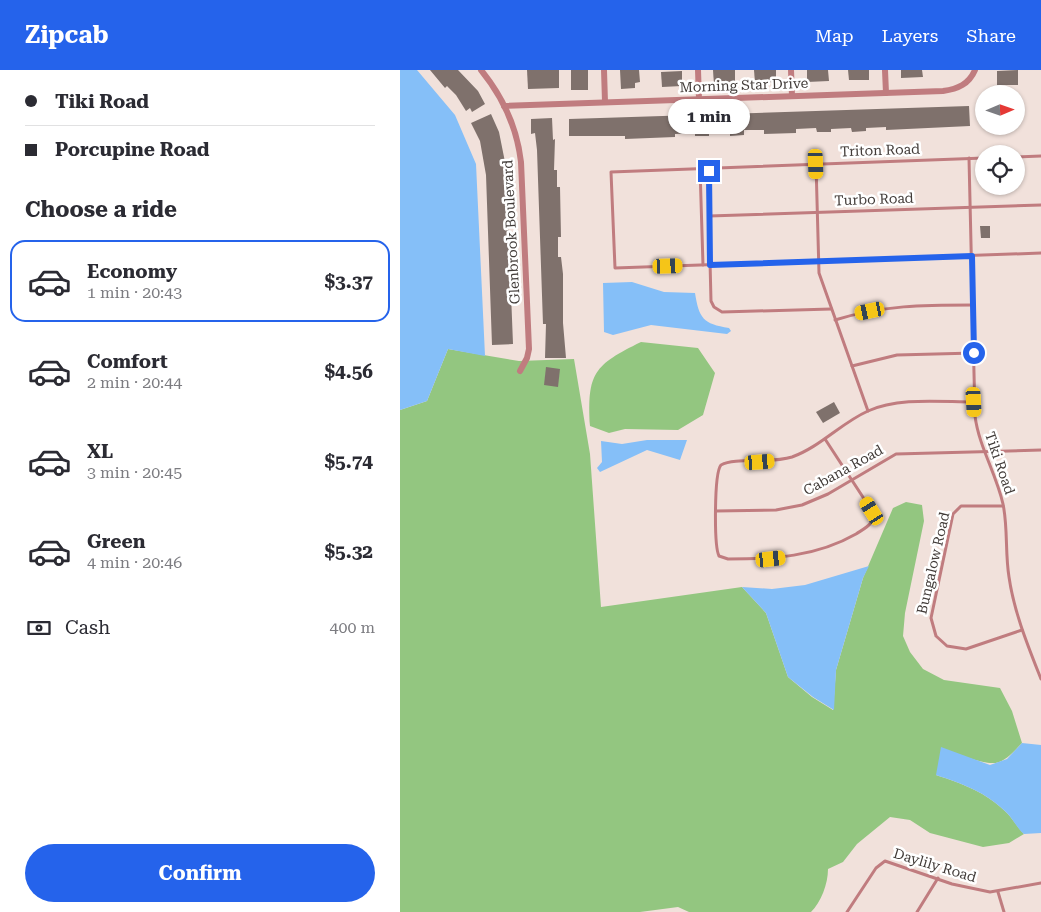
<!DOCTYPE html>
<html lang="en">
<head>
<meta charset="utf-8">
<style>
	:root { --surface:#fff; --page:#f2f2f3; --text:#2b2b33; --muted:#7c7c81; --line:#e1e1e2; --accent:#2563eb }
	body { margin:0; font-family:"Roboto Serif",serif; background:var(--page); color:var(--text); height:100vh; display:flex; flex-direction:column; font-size:19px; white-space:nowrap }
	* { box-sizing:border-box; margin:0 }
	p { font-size:16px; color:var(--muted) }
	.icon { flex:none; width:28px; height:28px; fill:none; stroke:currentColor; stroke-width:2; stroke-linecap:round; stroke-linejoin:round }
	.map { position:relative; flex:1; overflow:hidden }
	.drawer { display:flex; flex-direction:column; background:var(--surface); width:400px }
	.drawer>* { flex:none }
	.banner { display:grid; align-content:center; height:110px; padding:0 25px; background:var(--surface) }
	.needle { width:32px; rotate:88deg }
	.controls { position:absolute; left:575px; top:15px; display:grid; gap:10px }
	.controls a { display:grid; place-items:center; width:50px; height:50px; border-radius:50%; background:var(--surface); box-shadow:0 1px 4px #0004; font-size:25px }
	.end { position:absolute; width:22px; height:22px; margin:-11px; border:6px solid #2563eb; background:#fff; box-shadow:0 0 0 2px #fff }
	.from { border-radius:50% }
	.bubble { position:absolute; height:35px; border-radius:18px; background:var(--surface); box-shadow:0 1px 4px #0004; font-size:16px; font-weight:700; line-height:35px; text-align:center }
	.car { position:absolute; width:15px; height:30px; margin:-15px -8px; border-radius:6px; box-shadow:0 0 4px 1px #0007; background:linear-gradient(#f5c518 24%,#345 0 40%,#f5c518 0 76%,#345 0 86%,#f5c518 0) }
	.banner b { display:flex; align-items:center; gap:18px; height:48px; font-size:19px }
	.banner b+b { border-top:1px solid var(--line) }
	.banner i { width:12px; height:12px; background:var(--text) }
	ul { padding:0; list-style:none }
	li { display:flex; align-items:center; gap:15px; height:82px; margin:0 10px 8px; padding:0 15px; border:2px solid transparent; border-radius:15px }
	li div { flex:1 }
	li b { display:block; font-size:19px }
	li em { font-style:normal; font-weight:700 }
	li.on { border-color:var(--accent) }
	li>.icon { width:45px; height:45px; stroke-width:1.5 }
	h2 { padding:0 25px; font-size:22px; line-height:60px }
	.pay { display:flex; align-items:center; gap:12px; height:55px; padding:0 25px; font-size:19px }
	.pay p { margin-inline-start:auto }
	.button { display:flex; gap:10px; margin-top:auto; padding:10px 25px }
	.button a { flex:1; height:58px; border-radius:30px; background:var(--accent); color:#fff; font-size:20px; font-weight:700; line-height:58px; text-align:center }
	header { display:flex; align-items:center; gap:30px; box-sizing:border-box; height:70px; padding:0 25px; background:var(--accent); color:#fff }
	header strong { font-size:24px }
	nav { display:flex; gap:28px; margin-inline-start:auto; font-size:18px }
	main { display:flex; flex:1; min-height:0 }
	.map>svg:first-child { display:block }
</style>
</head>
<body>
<header>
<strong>Zipcab</strong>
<nav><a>Map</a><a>Layers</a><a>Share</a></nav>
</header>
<main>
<section class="drawer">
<div class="banner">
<b><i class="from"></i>Tiki Road</b>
<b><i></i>Porcupine Road</b>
</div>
<h2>Choose a ride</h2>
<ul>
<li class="on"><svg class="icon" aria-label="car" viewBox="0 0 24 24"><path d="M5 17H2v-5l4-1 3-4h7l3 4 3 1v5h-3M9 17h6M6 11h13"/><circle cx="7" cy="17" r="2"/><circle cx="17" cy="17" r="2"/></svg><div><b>Economy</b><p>1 min · 20:43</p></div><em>$3.37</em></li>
<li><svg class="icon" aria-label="car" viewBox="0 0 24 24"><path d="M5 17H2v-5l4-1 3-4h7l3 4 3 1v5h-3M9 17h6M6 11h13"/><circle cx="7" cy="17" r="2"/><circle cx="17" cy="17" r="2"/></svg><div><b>Comfort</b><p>2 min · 20:44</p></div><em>$4.56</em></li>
<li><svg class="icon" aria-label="car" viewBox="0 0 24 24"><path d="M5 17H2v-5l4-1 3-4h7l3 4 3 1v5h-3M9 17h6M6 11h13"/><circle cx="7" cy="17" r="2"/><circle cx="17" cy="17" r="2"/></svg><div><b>XL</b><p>3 min · 20:45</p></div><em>$5.74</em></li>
<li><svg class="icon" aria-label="car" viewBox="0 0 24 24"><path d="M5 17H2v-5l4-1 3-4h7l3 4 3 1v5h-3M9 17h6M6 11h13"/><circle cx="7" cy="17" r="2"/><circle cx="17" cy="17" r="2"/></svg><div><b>Green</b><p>4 min · 20:46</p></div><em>$5.32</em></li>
</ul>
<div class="pay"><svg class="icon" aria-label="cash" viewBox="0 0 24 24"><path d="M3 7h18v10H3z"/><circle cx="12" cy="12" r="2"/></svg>Cash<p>400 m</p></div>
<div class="button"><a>Confirm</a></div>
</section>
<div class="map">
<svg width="641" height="842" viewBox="0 0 641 842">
	<rect width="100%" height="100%" fill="#f1e1db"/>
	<g fill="#93c680">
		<path d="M241 272 298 278 315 303 303 345 278 360 225 359 209 363 190 356C187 303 194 295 241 272Z"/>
		<path d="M48 279 119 291 174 289 190 384 201 537 342 517 366 543 388 607 412 627 433 640 436 600 463 508 493 438 506 432 522 435 524 451 505 543 503 566 510 582 523 599 544 610 600 618 612 641 622 673C601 695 598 697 569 688L536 705C563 714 586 722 607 743 613 749 617 757 624 764L609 773 583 777 530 763 510 750 490 747 457 774 443 792 428 799C428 814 421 832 411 842H289L278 837 240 842H0V340L27 331Z"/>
	</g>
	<g fill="#85bff8">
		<path d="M0 0H17L55 45 76 94 85 286 48 279 27 331 0 340Z"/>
		<path d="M232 212 264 222 295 223C299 248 303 254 329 258L331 261 327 264 251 255 213 265 204 262 203 213Z"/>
		<path d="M247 370H287L280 390 247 380 200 402 197 398 202 392 201 371 222 374Z"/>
		<path d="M469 496 463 508 436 600 434 640 413 627 388 607 366 543 342 517 372 519 405 515Z"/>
		<path d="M622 673 641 675V763L624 764C617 758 613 749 607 743 586 722 563 714 536 705L541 677 590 695 607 689Z"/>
	</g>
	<g fill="#7f716c">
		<path d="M30 0H58L78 21 85 34 72 42 70 38 66 41 56 25 47 16 45 18Z"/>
		<path d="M127 0H159V18L128 19Z"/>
		<rect x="171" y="0" width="17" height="20"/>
		<path d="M220 0H239L240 12 235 13V18L221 19Z"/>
		<path d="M313 0H335V14L314 15Z"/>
		<path d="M354 0H376V12L355 13Z"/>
		<path d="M407 0H428L429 11 407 12Z"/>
		<path d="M448 0H469V10H449Z"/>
		<path d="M501 0H522L523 7 501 8Z"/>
		<path d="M618 0V15H597V1Z"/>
		<path d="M282 1V16L262 17 261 2Z"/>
		<path d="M569 36 570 56 486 60V57L466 58V61L452 62 451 58 431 59V62H417L416 58 396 59V63L364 64V60H344V65L330 66V62H309V66H295V63L275 64V67L225 69V66H169V49Z"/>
		<path d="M91 44 99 62 106 97 113 274 92 275 86 105 80 71 71 53Z"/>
		<path d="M152 48 153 70 155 69 154 100H157V117H160L161 167H158V187H161L163 204V253L166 288H145L146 254H143L137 80 135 63 131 64V49Z"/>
		<path d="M580 156H590V168H581Z"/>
		<path d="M146 297 160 299 158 317 144 315Z"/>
		<path d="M434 332 440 343 423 353 416 342Z"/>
	</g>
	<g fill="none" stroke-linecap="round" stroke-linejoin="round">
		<g stroke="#c07c7f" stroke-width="3">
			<path d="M616 87 641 86"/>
			<path d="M569 88 575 346C579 377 596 403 603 434 608 457 605 483 609 507 614 542 628 576 641 609"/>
			<path d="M584 88 211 102 215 198 641 183"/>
			<path d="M416 94 419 203 468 341"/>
			<path d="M300 98 303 195"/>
			<path d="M315 98 309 101 308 110 311 231 314 237 322 242 431 239"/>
			<path d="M309 146 641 135"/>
			<path d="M435 250C483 235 524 235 573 235"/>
			<path d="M452 296 497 285 574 283"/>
			<path d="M425 369 472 441C476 454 465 458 456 464 416 487 373 489 328 489L319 486C314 476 314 403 321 395 336 387 370 394 392 387 420 377 441 353 468 341 499 327 540 332 574 332"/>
			<path d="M603 436H561L553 444 531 548 536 566 547 576 566 579 622 560"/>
			<path d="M316 441 376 440 402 435 428 424 496 384 641 380"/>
			<path d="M598 822 604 842"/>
			<path d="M447 842 476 798 485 791 552 814 590 822 641 813"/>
			<path d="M517 842 538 808"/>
		</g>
		<g stroke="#c07c7f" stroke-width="6">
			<path d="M81 0C103 27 117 58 121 92L129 279 127 288 120 301"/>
			<path d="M204 0 205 32"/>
			<path d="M298 0 299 29"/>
			<path d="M391 0 392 26"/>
			<path d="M485 0 486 23"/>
			<path d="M104 36 543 21C558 19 569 14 575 0"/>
		</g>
	</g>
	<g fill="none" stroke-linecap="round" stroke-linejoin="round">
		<path stroke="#2563eb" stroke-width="6" d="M309 101 310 195 572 186 574 283"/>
	</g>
	<g text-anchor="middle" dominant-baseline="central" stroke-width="5" stroke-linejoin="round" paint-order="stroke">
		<g font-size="14" fill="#413b38" stroke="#fff">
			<text transform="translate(344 15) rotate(-2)">Morning Star Drive</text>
			<text transform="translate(480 80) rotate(-2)">Triton Road</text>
			<text transform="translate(474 129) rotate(-2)">Turbo Road</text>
			<text transform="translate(111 162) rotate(-93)">Glenbrook Boulevard</text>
			<text transform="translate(600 393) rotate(71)">Tiki Road</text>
			<text transform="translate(443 400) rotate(-29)">Cabana Road</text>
			<text transform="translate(533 493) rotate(-77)">Bungalow Road</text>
			<text transform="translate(535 795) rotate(17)">Daylily Road</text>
		</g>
	</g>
</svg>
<div class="controls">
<a><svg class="needle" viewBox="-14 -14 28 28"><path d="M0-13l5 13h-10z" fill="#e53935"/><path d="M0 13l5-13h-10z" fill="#7c7c81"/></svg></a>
<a><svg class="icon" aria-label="locate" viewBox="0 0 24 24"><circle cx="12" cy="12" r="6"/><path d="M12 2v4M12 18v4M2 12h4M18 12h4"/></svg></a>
</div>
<i class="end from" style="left:574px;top:283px"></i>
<i class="end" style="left:309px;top:101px"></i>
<div class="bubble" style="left:268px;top:29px;width:82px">1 min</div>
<i class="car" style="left:416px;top:94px;rotate:178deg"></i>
<i class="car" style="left:268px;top:196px;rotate:88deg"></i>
<i class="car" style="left:470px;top:241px;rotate:258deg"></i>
<i class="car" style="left:574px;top:332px;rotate:177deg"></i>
<i class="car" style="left:360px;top:392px;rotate:86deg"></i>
<i class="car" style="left:472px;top:441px;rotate:328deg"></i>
<i class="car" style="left:371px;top:489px;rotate:84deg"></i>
</div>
</main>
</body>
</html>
